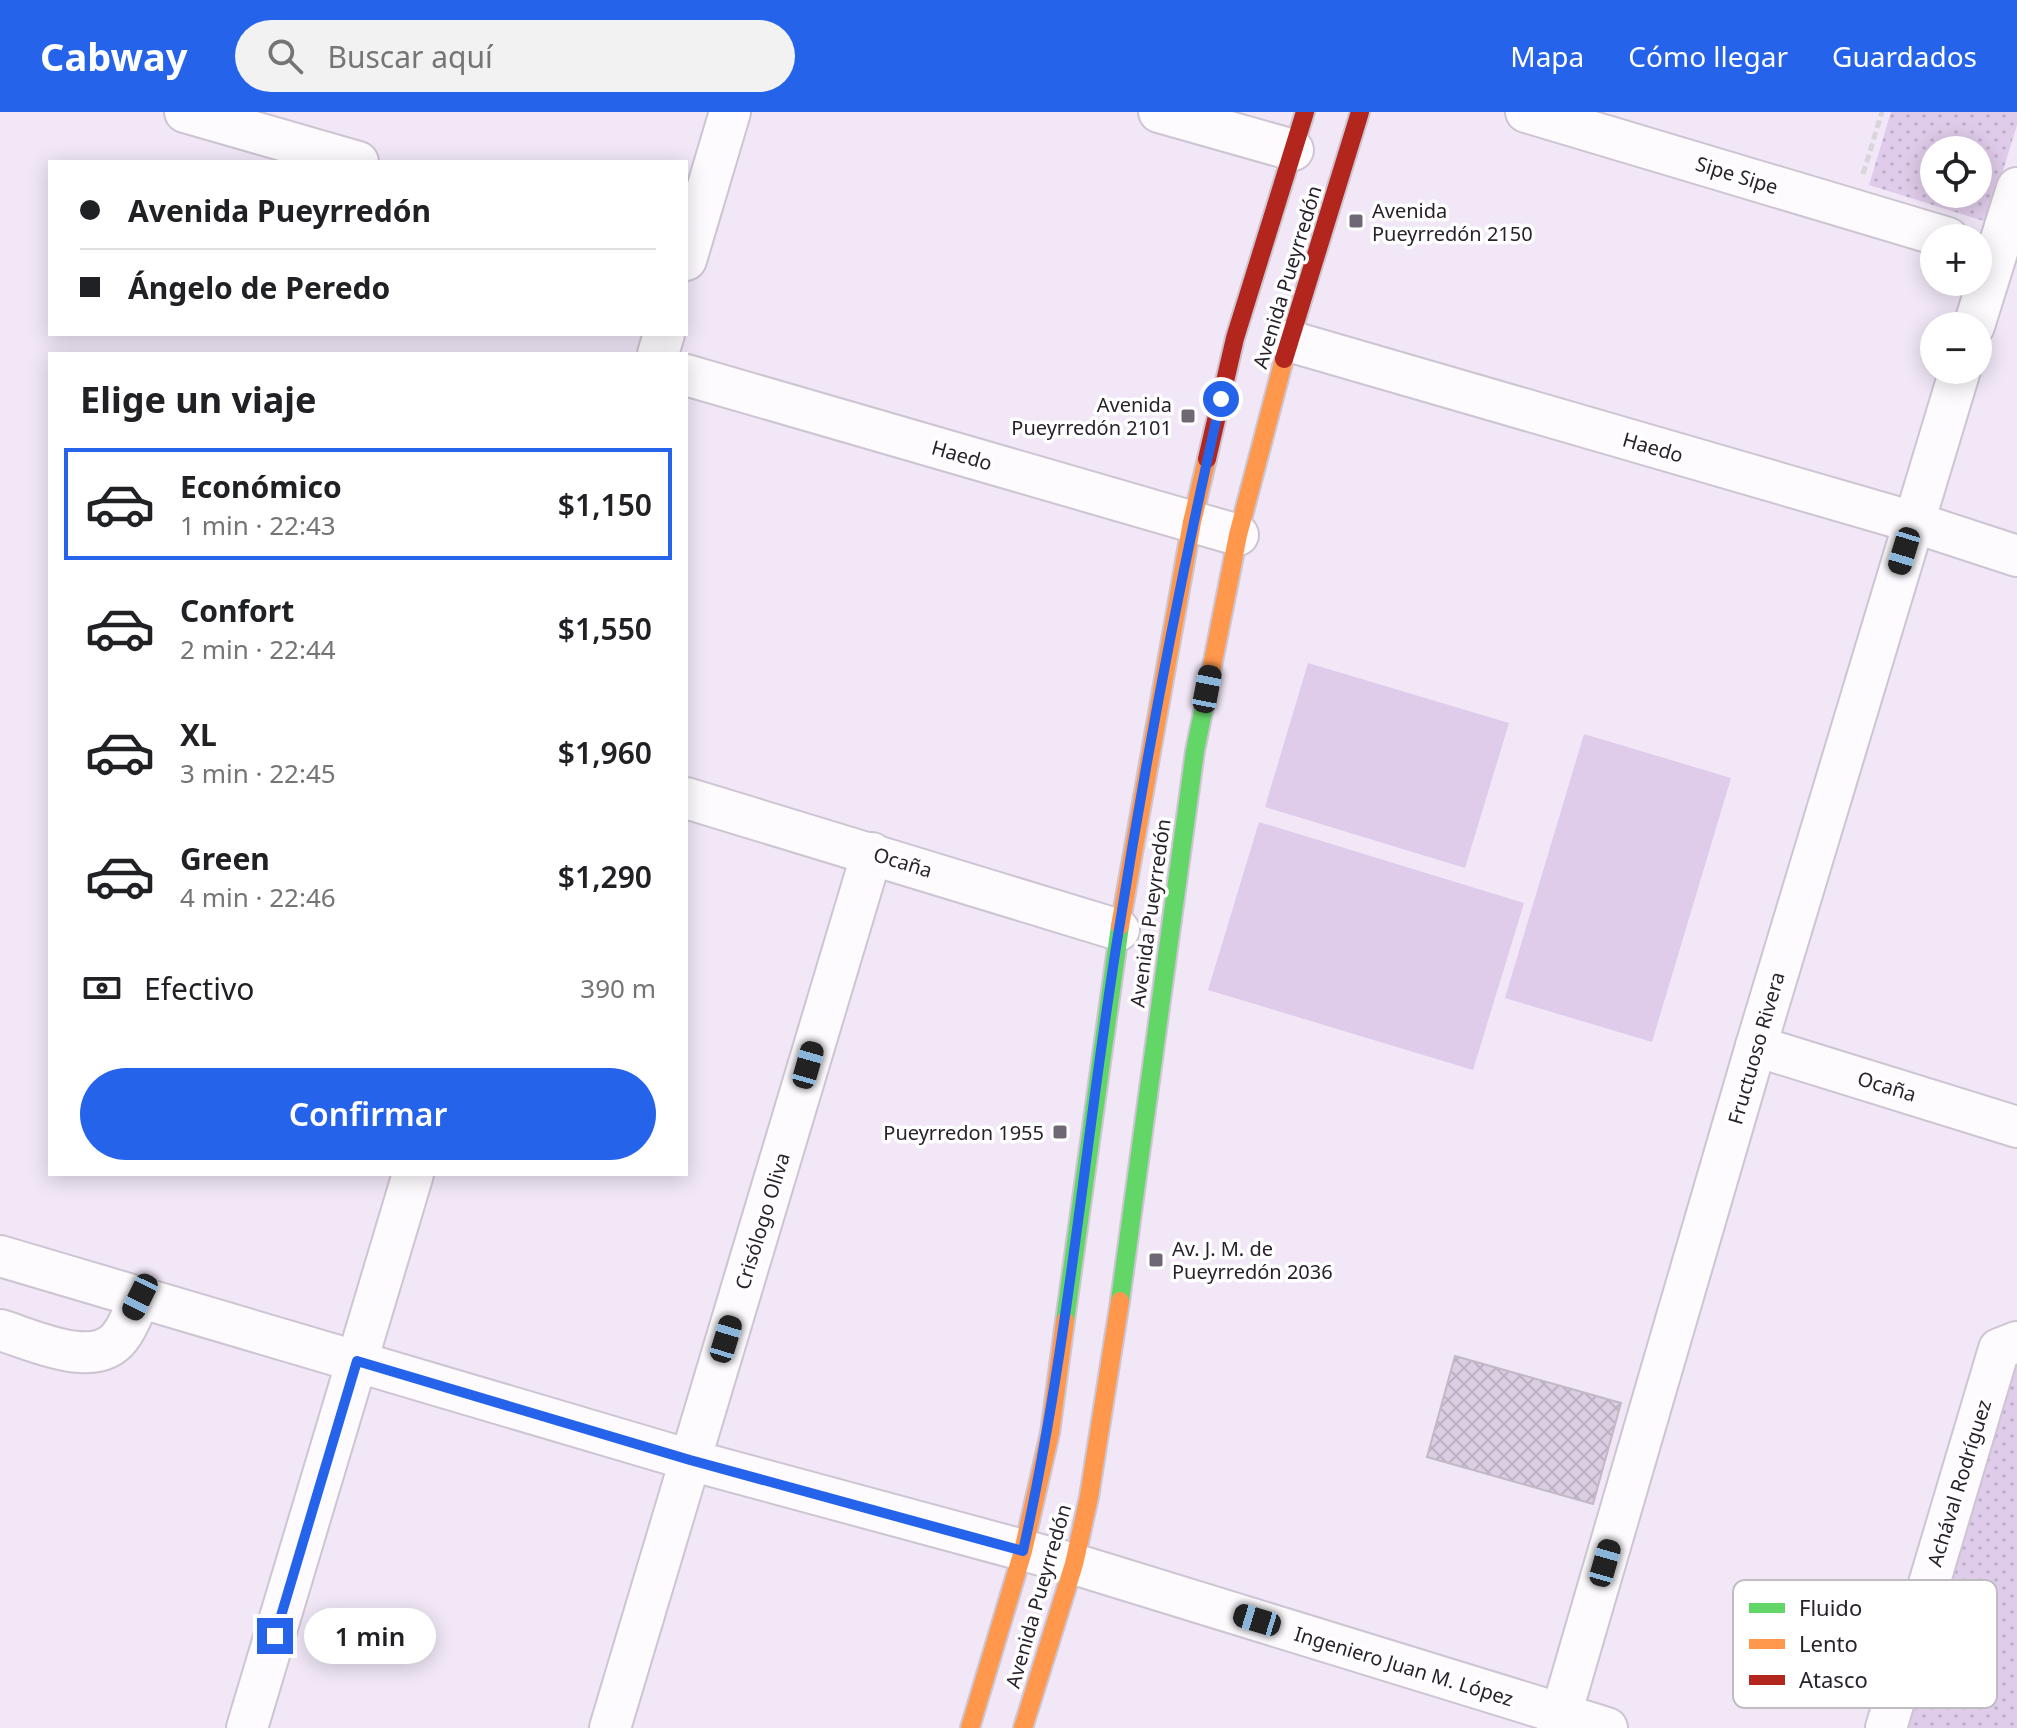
<!DOCTYPE html>
<html lang="es">
<head>
<meta charset="utf-8">
<style>
	:root { --surface:#fff; --page:#f2f2f2; --text:#202124; --muted:#757577; --line:#e0e0e0; --accent:#2563eb }
	body { margin:0; font-family:"Noto Sans",sans-serif; background:var(--page); color:var(--text); height:100vh; display:flex; flex-direction:column; font-size:30px; white-space:nowrap }
	* { box-sizing:border-box; margin:0 }
	p { font-size:26px; color:var(--muted) }
	.icon { flex:none; width:44px; height:44px; fill:none; stroke:currentColor; stroke-width:2; stroke-linecap:round; stroke-linejoin:round }
	.map { position:relative; flex:1; overflow:hidden }
	.panel { position:absolute; left:48px; top:240px; width:640px; height:824px; display:flex; flex-direction:column; background:var(--surface); border-radius:0px; box-shadow:0 4px 20px #0003 }
	.panel>* { flex:none }
	.top-card { position:absolute; left:48px; top:48px; width:640px; height:176px; border-radius:0px; box-shadow:0 4px 20px #0003; display:grid; align-content:center; height:176px; padding:0 32px; background:var(--surface) }
	.controls { position:absolute; left:1920px; top:24px; display:grid; gap:16px }
	.controls a { display:grid; place-items:center; width:72px; height:72px; border-radius:50%; background:var(--surface); box-shadow:0 4px 20px #0003; font-size:40px }
	.end { position:absolute; width:36px; height:36px; margin:-18px; border:10px solid #2563eb; background:#fff; box-shadow:0 0 0 4px #fff }
	.from { border-radius:50% }
	.bubble { position:absolute; height:56px; border-radius:28px; background:var(--surface); box-shadow:0 4px 20px #0003; font-size:26px; font-weight:600; line-height:56px; text-align:center }
	.car { position:absolute; width:24px; height:48px; margin:-24px -12px; border-radius:10px; box-shadow:0 0 6px 2px #0007; background:linear-gradient(#222 24%,#8ab4d8 0 40%,#222 0 76%,#8ab4d8 0 86%,#222 0) }
	.top-card b { display:flex; align-items:center; gap:28px; height:76px; font-size:30px }
	.top-card b+b { border-top:2px solid var(--line) }
	.top-card i { width:20px; height:20px; background:var(--text) }
	ul { padding:0; list-style:none }
	li { display:flex; align-items:center; gap:24px; height:112px; margin:0 16px 12px; padding:0 16px; border:4px solid transparent; border-radius:0px }
	li div { flex:1 }
	li b { display:block; font-size:30px }
	li em { font-style:normal; font-weight:600 }
	li.selected { border-color:var(--accent) }
	li>.icon { width:72px; height:72px; stroke-width:1.5 }
	h2 { padding:0 32px; font-size:36px; line-height:96px }
	.pay { display:flex; align-items:center; gap:20px; height:88px; padding:0 32px; font-size:30px }
	.pay p { margin-inline-start:auto }
	.cta { display:flex; gap:16px; margin-top:auto; padding:16px 32px }
	.cta a { flex:1; height:92px; border-radius:48px; background:var(--accent); color:#fff; font-size:32px; font-weight:600; line-height:92px; text-align:center }
	header { display:flex; align-items:center; gap:48px; box-sizing:border-box; height:112px; padding:0 40px; background:var(--accent); color:#fff }
	header strong { font-size:38px }
	nav { display:flex; gap:44px; margin-inline-start:auto; font-size:28px }
	.search { width:560px; height:72px; background:var(--page); display:flex; align-items:center; gap:20px; box-sizing:border-box; padding:0 28px; border-radius:44px; color:var(--muted); font-size:30px }
	.map>svg:first-child { display:block }
</style>
</head>
<body>
<header>
<strong>Cabway</strong>
<div class="search"><svg class="icon" aria-label="search" viewBox="0 0 24 24"><circle cx="10" cy="10" r="6"/><path d="M15 15l6 6"/></svg>Buscar aquí</div>
<nav><a>Mapa</a><a>Cómo llegar</a><a>Guardados</a></nav>
</header>
<div class="map">
<svg width="2017" height="1616" viewBox="0 0 2017 1616">
	<defs>
		<pattern id="grass-dots" width="8" height="8" patternUnits="userSpaceOnUse" patternTransform="scale(2)"><rect width="8" height="8" fill="#dfcbea"/><path d="M2 2h.1M6 6h.1" fill="none" stroke="#bfaec9" stroke-width="1.8" stroke-linecap="round"/></pattern>
		<pattern id="building-cross-hatch" width="8" height="8" patternUnits="userSpaceOnUse" patternTransform="scale(2)"><rect width="8" height="8" fill="#dbcee2"/><path d="M0 0l8 8M0 8l8-8" fill="none" stroke="#bcb1c2"/></pattern>
	</defs>
	<rect width="100%" height="100%" fill="#f1e7f7"/>
	<g fill="url(#grass-dots)" fill-rule="evenodd">
		<path d="M1891 0H2017V13L1987 110 1869 73ZM1934 38H1978V82H1934Z"/>
		<path d="M2017 1247V1616H1897Z"/>
	</g>
	<g fill="#dfcbea">
		<path d="M1308 551 1509 611 1465 756 1265 695Z"/>
		<path d="M1584 622 1731 666 1652 930 1505 886Z"/>
		<path d="M1259 710 1524 791 1473 958 1208 878Z"/>
	</g>
	<path fill="url(#building-cross-hatch)" stroke="#c1b9c6" stroke-width="2" d="M1455 1244 1621 1291 1593 1392 1427 1345Z"/>
	<g fill="none" stroke-linecap="round" stroke-linejoin="round">
		<defs>
			<g id="street">
				<path d="M185 0 358 50"/>
				<path d="M1159 0 1293 38"/>
				<path d="M1526 0 1948 126"/>
				<path d="M686 148 730 0"/>
				<path d="M1974 214 2017 76"/>
				<path d="M1289 229 1913 410 2017 444"/>
				<path d="M658 242 664 222"/>
				<path d="M686 263 1238 423"/>
				<path d="M686 686 1119 818"/>
				<path d="M1756 934 2017 1015"/>
				<path d="M0 1144 690 1348 1074 1452 1607 1616"/>
				<path d="M0 1218C31 1227 95 1259 120 1225 129 1214 134 1198 140 1185"/>
				<path d="M247 1616 413 1062"/>
				<path d="M610 1616 872 741"/>
				<path d="M1557 1616 1756 934 1960 258"/>
				<path d="M1886 1616 1999 1237 2017 1230"/>
			</g>
			<g id="fast">
				<path d="M1120 1189 1195 639 1206 585"/>
				<path d="M1065 1209 1120 814"/>
			</g>
			<g id="slow">
				<path d="M1206 585 1238 423 1284 247"/>
				<path d="M1120 814 1192 410 1207 347"/>
				<path d="M970 1616 1023 1439 1050 1321 1065 1209"/>
				<path d="M1023 1616 1074 1452 1089 1385 1120 1189"/>
			</g>
			<g id="jam">
				<path d="M1284 247 1360 0"/>
				<path d="M1207 347 1235 226 1305 0"/>
			</g>
		</defs>
		<use href="#street" stroke="#cdc5d2" stroke-width="44"/>
		<use href="#fast" stroke="#cdc5d2" stroke-width="22"/>
		<use href="#slow" stroke="#cdc5d2" stroke-width="22"/>
		<use href="#jam" stroke="#cdc5d2" stroke-width="22"/>
		<path stroke="#d8d6da" stroke-width="5" stroke-dasharray="8 4" stroke-linecap="butt" d="M1863 62 1882 0"/>
		<use href="#street" stroke="#fdfbfe" stroke-width="40"/>
		<use href="#fast" stroke="#63d668" stroke-width="18"/>
		<use href="#slow" stroke="#ff974d" stroke-width="18"/>
		<use href="#jam" stroke="#b3261e" stroke-width="18"/>
	</g>
	<g fill="none" stroke-linecap="round" stroke-linejoin="round">
		<path stroke="#2563eb" stroke-width="10" d="M275 1524 357 1249 690 1348 1023 1439C1069 1233 1085 1025 1119 817 1147 639 1181 462 1221 287"/>
	</g>
	<g fill="#6f6774" stroke="#fff" stroke-width="3">
		<rect x="1348" y="101" width="16" height="16" rx="4"/>
		<rect x="1180" y="296" width="16" height="16" rx="4"/>
		<rect x="1052" y="1012" width="16" height="16" rx="4"/>
		<rect x="1148" y="1140" width="16" height="16" rx="4"/>
	</g>
	<g text-anchor="middle" dominant-baseline="central" stroke-width="7" stroke-linejoin="round" paint-order="stroke">
		<g font-size="20" fill="#29222d" stroke="#fff">
			<text transform="translate(1737 63) rotate(17)">Sipe Sipe</text>
			<text transform="translate(1287 165) rotate(-73)">Avenida Pueyrredón</text>
			<text transform="translate(1653 335) rotate(16)">Haedo</text>
			<text transform="translate(962 343) rotate(16)">Haedo</text>
			<text transform="translate(903 750) rotate(17)">Ocaña</text>
			<text transform="translate(1150 801) rotate(-82)">Avenida Pueyrredón</text>
			<text transform="translate(1756 936) rotate(-74)">Fructuoso Rivera</text>
			<text transform="translate(1887 974) rotate(17)">Ocaña</text>
			<text transform="translate(762 1109) rotate(-73)">Crisólogo Oliva</text>
			<text transform="translate(1959 1371) rotate(-73)">Achával Rodríguez</text>
			<text transform="translate(1038 1484) rotate(-74)">Avenida Pueyrredón</text>
			<text transform="translate(1404 1554) rotate(17)">Ingeniero Juan M. López</text>
		</g>
		<g font-size="20" fill="#29222d" stroke="#fff" text-anchor="start">
			<text x="1372" y="98">Avenida<tspan x="1372" dy="23">Pueyrredón 2150</tspan></text>
			<text x="1172" y="292" text-anchor="end">Avenida<tspan x="1172" dy="23">Pueyrredón 2101</tspan></text>
			<text x="1044" y="1020" text-anchor="end">Pueyrredon 1955</text>
			<text x="1172" y="1136">Av. J. M. de<tspan x="1172" dy="23">Pueyrredón 2036</tspan></text>
		</g>
	</g>
	<rect x="1733" y="1468" width="264" height="128" rx="12" fill="#fff" stroke="#bfbdc0" stroke-width="2"/>
	<rect x="1749" y="1491" width="36" height="10" fill="#63d668"/>
	<rect x="1749" y="1527" width="36" height="10" fill="#ff974d"/>
	<rect x="1749" y="1563" width="36" height="10" fill="#b3261e"/>
	<g font-size="22" fill="#29222d">
		<text x="1799" y="1504">Fluido</text>
		<text x="1799" y="1540">Lento</text>
		<text x="1799" y="1576">Atasco</text>
	</g>
</svg>
<div class="controls">
<a><svg class="icon" aria-label="locate" viewBox="0 0 24 24"><circle cx="12" cy="12" r="6"/><path d="M12 2v4M12 18v4M2 12h4M18 12h4"/></svg></a>
<a>+</a>
<a>−</a>
</div>
<i class="end from" style="left:1221px;top:287px"></i>
<i class="end" style="left:275px;top:1524px"></i>
<div class="bubble" style="left:304px;top:1496px;width:132px">1 min</div>
<i class="car" style="left:1904px;top:439px;rotate:197deg"></i>
<i class="car" style="left:1207px;top:577px;rotate:11deg"></i>
<i class="car" style="left:808px;top:953px;rotate:16deg"></i>
<i class="car" style="left:140px;top:1185px;rotate:206deg"></i>
<i class="car" style="left:726px;top:1227px;rotate:17deg"></i>
<i class="car" style="left:1605px;top:1451px;rotate:16deg"></i>
<i class="car" style="left:1257px;top:1508px;rotate:287deg"></i>
<div class="top-card">
<b><i class="from"></i>Avenida Pueyrredón</b>
<b><i></i>Ángelo de Peredo</b>
</div>
<section class="panel">
<h2>Elige un viaje</h2>
<ul>
<li class="selected"><svg class="icon" aria-label="car" viewBox="0 0 24 24"><path d="M5 17H2v-5l4-1 3-4h7l3 4 3 1v5h-3M9 17h6M6 11h13"/><circle cx="7" cy="17" r="2"/><circle cx="17" cy="17" r="2"/></svg><div><b>Económico</b><p>1 min · 22:43</p></div><em>$1,150</em></li>
<li><svg class="icon" aria-label="car" viewBox="0 0 24 24"><path d="M5 17H2v-5l4-1 3-4h7l3 4 3 1v5h-3M9 17h6M6 11h13"/><circle cx="7" cy="17" r="2"/><circle cx="17" cy="17" r="2"/></svg><div><b>Confort</b><p>2 min · 22:44</p></div><em>$1,550</em></li>
<li><svg class="icon" aria-label="car" viewBox="0 0 24 24"><path d="M5 17H2v-5l4-1 3-4h7l3 4 3 1v5h-3M9 17h6M6 11h13"/><circle cx="7" cy="17" r="2"/><circle cx="17" cy="17" r="2"/></svg><div><b>XL</b><p>3 min · 22:45</p></div><em>$1,960</em></li>
<li><svg class="icon" aria-label="car" viewBox="0 0 24 24"><path d="M5 17H2v-5l4-1 3-4h7l3 4 3 1v5h-3M9 17h6M6 11h13"/><circle cx="7" cy="17" r="2"/><circle cx="17" cy="17" r="2"/></svg><div><b>Green</b><p>4 min · 22:46</p></div><em>$1,290</em></li>
</ul>
<div class="pay"><svg class="icon" aria-label="cash" viewBox="0 0 24 24"><path d="M3 7h18v10H3z"/><circle cx="12" cy="12" r="2"/></svg>Efectivo<p>390 m</p></div>
<div class="cta"><a>Confirmar</a></div>
</section>
</div>
</body>
</html>
